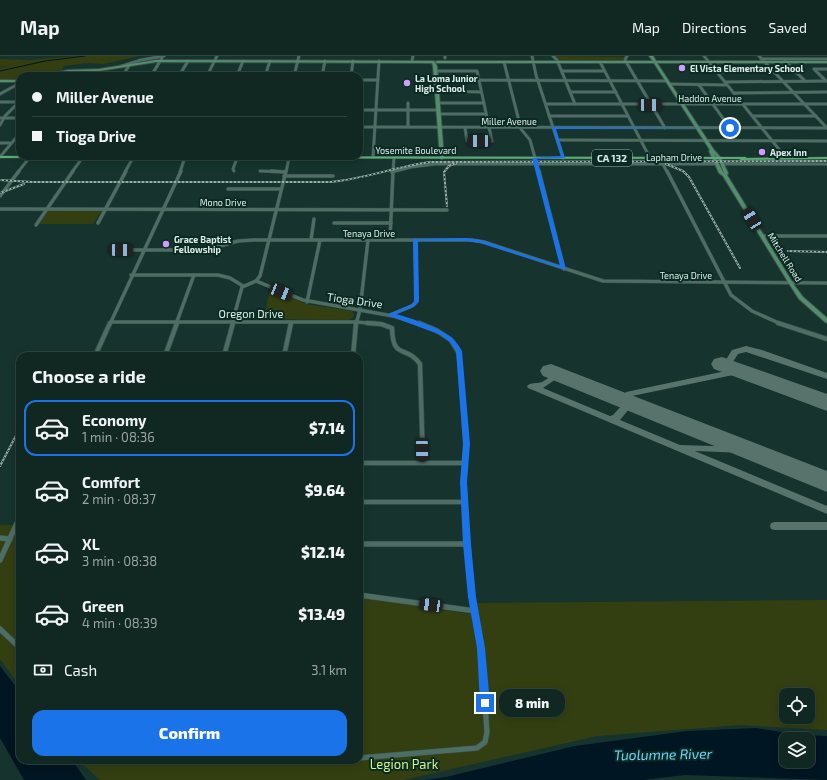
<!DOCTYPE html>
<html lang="en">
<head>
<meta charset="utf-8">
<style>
	:root { --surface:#102722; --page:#192f2a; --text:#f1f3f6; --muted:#9ca5a5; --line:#304440; --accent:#1a73e8 }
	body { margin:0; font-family:"Exo 2",sans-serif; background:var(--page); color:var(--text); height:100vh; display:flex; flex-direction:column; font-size:15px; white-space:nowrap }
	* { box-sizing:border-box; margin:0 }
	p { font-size:13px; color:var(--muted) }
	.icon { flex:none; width:22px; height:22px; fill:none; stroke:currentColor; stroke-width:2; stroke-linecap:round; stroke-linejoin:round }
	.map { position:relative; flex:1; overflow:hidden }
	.drawer { position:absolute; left:16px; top:296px; width:347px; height:412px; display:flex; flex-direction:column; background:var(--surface); border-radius:12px; box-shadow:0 2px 10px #0003,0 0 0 1px var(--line) }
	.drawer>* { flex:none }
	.banner { position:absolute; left:16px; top:16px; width:347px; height:88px; border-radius:12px; box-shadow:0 2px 10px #0003,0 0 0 1px var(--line); display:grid; align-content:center; height:88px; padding:0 16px; background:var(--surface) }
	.tools { position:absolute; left:779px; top:632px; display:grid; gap:8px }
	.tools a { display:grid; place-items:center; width:36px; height:36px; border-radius:8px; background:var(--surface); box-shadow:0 2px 10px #0003,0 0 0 1px var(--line); font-size:20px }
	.end { position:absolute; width:18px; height:18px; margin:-9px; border:5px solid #1a73e8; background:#fff; box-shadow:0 0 0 2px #fff }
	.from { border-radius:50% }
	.bubble { position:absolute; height:28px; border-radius:12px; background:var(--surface); box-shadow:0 2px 10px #0003,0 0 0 1px var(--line); font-size:13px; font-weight:800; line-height:28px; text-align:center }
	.car { position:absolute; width:12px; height:24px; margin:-12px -6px; border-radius:5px; box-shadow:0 0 3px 1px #0007; background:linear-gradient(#222 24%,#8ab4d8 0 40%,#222 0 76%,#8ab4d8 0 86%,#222 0) }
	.banner b { display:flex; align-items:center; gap:14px; height:38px; font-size:15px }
	.banner b+b { border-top:1px solid var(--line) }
	.banner i { width:10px; height:10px; background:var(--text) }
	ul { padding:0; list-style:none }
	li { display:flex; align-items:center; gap:12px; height:56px; margin:0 8px 6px; padding:0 8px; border:2px solid transparent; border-radius:12px }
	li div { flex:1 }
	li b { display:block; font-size:15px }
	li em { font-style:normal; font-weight:800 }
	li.current { border-color:var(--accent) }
	li>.icon { width:36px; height:36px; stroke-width:1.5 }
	h2 { padding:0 16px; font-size:18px; line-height:48px }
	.pay { display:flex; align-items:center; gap:10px; height:44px; padding:0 16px; font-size:15px }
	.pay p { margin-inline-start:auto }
	.action { display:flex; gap:8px; margin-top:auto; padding:8px 16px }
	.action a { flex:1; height:46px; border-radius:12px; background:var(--accent); color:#fff; font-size:16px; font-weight:800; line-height:46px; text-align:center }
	header { display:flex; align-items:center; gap:24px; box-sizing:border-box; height:56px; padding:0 20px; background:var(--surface); border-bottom:1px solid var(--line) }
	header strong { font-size:19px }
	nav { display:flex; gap:22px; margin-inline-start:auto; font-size:14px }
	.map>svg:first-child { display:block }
</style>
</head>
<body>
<header>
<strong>Map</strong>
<nav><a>Map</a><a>Directions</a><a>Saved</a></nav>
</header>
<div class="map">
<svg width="827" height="724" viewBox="0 0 827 724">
	<rect width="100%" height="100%" fill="#16342d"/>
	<g fill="#333f11" fill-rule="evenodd">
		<path d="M76 0H139L104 8 86 7 64 10 62 14 38 20H20V23L0 24V12L9 9 0 11V3L28 4 16 8 29 4Z"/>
		<path d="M555 1 556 0 625 1 624 5H559Z"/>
		<path d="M49 154H102L93 168H39Z"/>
		<path d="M270 232 306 248 352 255 354 259 352 262 348 264 264 263Z"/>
		<path d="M20 467V630L0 603V469H19Z"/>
		<path d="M359 541 470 558 478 547 827 544V674L740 669 597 680 403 724H100L78 704H359ZM786 639H808V661H786Z"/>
	</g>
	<g fill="#001622" fill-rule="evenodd">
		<path d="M0 610 20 636V704H72L86 724H24L0 682Z"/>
		<path d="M756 672 801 679 827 680V724L685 719 643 724H425L446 721 575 690 687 675ZM786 683H808V705H786Z"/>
	</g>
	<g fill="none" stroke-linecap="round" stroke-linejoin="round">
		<path stroke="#001622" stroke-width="1" d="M0 15 45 5 85 0"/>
		<g fill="#58726c" fill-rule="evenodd">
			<path d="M746 290 762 294 827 317V323L746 296 738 298 729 312H723L722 310 732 294Z"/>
			<path d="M740 312 743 313 744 315 743 317 632 340V342L639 349 638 351 629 353 620 364 680 389 744 391 756 394 758 396 756 398 753 399 744 397 695 395 827 450V458L528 332 527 330C531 326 536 328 542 326 553 320 553 314 568 318L569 320 568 322 556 323 543 332 610 360 613 359 623 348 626 347 623 343 626 336Z"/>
			<path d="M775 466H827V474H775L771 473 770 470 771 467Z"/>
		</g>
		<g fill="#58726c" fill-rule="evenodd">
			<path d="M722 301 827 338V355L714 313 711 308 714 303Z"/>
			<path d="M551 308 827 415V436L543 320 540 315 543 310Z"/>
		</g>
		<defs>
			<g id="street-far3">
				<path d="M445 0V2"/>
				<path d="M532 0 536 19 563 102"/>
				<path d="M553 0 557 4 575 48"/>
				<path d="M627 0 625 4 665 72"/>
				<path d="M704 0 786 102"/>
				<path d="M759 0 827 72"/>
				<path d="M761 3H827"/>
				<path d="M412 5 413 0"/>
				<path d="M785 5 804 24"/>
				<path d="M504 6 521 73 530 84 539 116"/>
				<path d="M600 6 650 102"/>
				<path d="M122 10 141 4 164 0"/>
				<path d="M814 13 826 25"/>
				<path d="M815 13H827"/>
				<path d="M435 15H477L492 85H467L465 72"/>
				<path d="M562 15H604"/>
				<path d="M717 16H774"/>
				<path d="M94 20 98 15"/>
				<path d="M122 20 131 7"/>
				<path d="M151 20 162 2"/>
				<path d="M179 20 188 5"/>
				<path d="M207 20 217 0"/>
				<path d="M237 20 243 5"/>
				<path d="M265 20 270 5"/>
				<path d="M294 20 299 0"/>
				<path d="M322 20 325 5"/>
				<path d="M351 20 353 5"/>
				<path d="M359 24H378"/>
				<path d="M436 24 667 25"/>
				<path d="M725 26 827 25"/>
				<path d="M669 28 727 29"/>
				<path d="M699 29 730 72"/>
				<path d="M437 35 481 36"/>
				<path d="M570 36H616"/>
				<path d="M734 37 827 36"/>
				<path d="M0 38 20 27"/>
				<path d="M0 46H20"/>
				<path d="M408 47V71"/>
				<path d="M437 47H484"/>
				<path d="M546 48H827"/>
				<path d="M359 54H438"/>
				<path d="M438 58H486"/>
				<path d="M549 60H628"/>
				<path d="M753 60H816"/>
				<path d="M0 62H20"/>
				<path d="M0 69 5 60 20 45"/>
				<path d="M359 71 827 72"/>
				<path d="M558 84 827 85"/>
				<path d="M0 87H12"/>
				<path d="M0 101 20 77"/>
				<path d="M373 101 379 5"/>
				<path d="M663 108 667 116"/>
				<path d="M723 108H827"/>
				<path d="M234 115 233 113 237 102"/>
				<path d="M260 115 285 116"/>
				<path d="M18 116 30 101"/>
				<path d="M72 116 83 101"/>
				<path d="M125 116 134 100"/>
				<path d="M180 116 185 101"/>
				<path d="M286 116 289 102"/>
				<path d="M392 116 411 111 435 108H717"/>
				<path d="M393 116 394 102"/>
			</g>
			<g id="street-far2">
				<path d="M271 115 285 116"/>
				<path d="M539 115 564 213"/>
				<path d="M667 115 731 239 752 255 781 268"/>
				<path d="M392 116 394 115"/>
				<path d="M284 120H333"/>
				<path d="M228 133H281"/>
				<path d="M0 140 19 115"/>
				<path d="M0 153 447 154"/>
				<path d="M98 167 126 115"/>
				<path d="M334 167H391"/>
				<path d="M36 169 73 115"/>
				<path d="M762 180H827"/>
				<path d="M311 184 314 163"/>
				<path d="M390 184 393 115"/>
				<path d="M121 194H206L238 185 254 184H471L484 186 603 225 827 227"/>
				<path d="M131 219H218L230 222 243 230"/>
				<path d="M256 225 303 244 393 260 421 268"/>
				<path d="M307 246 320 184"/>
				<path d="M390 259 412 250 417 245 415 184"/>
				<path d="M111 266H356L380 268"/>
				<path d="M110 268 181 115"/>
				<path d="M176 268 194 219"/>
				<path d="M232 268 242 231 256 225 260 220 286 115"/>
				<path d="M291 268V266"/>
				<path d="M356 268 360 254 368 184"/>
			</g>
			<g id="street-far1">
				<path d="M367 267 381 268 392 272C393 305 406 288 420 308L423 407"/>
				<path d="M419 267 436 274 451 284 459 297 466 388 464 423 466 466"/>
				<path d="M778 267 827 283"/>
				<path d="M95 300 110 267"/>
				<path d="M165 300 177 267"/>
				<path d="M224 300 233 267"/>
				<path d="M284 300 291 267"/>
				<path d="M353 300 356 267"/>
				<path d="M359 407H465"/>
				<path d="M359 446H465"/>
				<path d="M18 466 20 461"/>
			</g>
			<g id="street">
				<path d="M0 482 10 483"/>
				<path d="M359 488H467"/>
				<path d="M0 504 18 465"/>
				<path d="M359 539 475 555"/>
				<path d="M0 573 20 592"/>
				<path d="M359 702 477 692 485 686 487 676 481 592 472 541 466 465"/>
			</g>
			<g id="secondary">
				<path d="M649 0H653L656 5H827V7H657L714 94 721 102 728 117 727 119 794 229 803 241 827 262V267L825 266 799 243 790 229 723 120 719 117 709 95 710 94 654 7H437L435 6 437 5H653ZM714 98 719 104 724 117 723 116Z"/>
				<path d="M156 4 434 5 437 10 444 102 442 103 440 102 433 10 432 7 156 6 99 15 68 16 46 20H39L68 14 99 13Z"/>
				<rect x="0" y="24" width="20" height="2"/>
			</g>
			<path id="primary" d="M0 100 745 101 747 102 827 101V103L741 104 739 103 0 102Z"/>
		</defs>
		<use href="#street-far3" stroke="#39524c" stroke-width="3.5"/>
		<use href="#street-far2" stroke="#39524c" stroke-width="4"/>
		<use href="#street-far1" stroke="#39524c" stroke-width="5.5"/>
		<use href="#street" stroke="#39524c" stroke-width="6"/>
		<use href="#secondary" stroke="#39524c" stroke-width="2"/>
		<use href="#primary" stroke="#39524c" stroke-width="1"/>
		<use href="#street-far3" stroke="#4e6e65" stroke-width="2.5"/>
		<use href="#street-far2" stroke="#4e6e65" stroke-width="3"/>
		<use href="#street-far1" stroke="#4e6e65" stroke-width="4"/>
		<use href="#street" stroke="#4e6e65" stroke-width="5"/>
		<use href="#secondary" fill="#538e6c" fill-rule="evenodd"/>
		<use href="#primary" fill="#58ad73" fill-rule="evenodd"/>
		<defs>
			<g id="rail">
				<path d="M666 108 683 115 689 121 740 212"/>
				<path d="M0 124 32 126H330C365 123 397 110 431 106L827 105"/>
				<path d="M0 137 24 128"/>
				<path d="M447 150 444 116 449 110 456 107"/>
				<path d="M788 195 827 196"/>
				<path d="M0 410 20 372"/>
			</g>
		</defs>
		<use href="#rail" stroke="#9aafaa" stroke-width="2"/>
		<use href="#rail" stroke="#0b2a23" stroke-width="1" stroke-dasharray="2" stroke-linecap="butt"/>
	</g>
	<path fill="#1a73e8" d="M552 71 732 72 556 73 565 102 537 103 566 214 480 187 466 185H418L419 245 415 250 396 258C410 262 447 274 455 285 458 288 460 292 462 295L470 388 467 426 471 488 476 541 485 592 490 647 488 650 485 651 482 650 480 647 477 592 468 541 463 488 460 426 463 388 456 295 450 286 441 279 387 259 412 248 414 245 413 183 466 182 481 184 560 210 532 102 561 100Z"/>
	<g fill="#d29cfd" stroke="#0b2a23" stroke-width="1.5">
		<circle cx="682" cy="12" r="4"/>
		<circle cx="407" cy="27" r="4"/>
		<circle cx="762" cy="96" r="4"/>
		<circle cx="166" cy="188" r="4"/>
	</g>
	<g text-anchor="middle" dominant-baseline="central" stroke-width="4" stroke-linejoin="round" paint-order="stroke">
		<g font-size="9" font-weight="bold" fill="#ddeee9" stroke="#0b2a23" text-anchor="start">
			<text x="690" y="12">El Vista Elementary School</text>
			<text x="415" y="22">La Loma Junior<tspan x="415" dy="10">High School</tspan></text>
			<text x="770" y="96">Apex Inn</text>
			<text x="174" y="183">Grace Baptist<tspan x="174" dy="10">Fellowship</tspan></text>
		</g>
		<g font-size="9" fill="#ddeee9" stroke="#0b2a23">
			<text x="710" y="42">Haddon Avenue</text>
			<text x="509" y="65">Miller Avenue</text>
			<text x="416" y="94">Yosemite Boulevard</text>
			<text x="674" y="101">Lapham Drive</text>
			<text x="223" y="146">Mono Drive</text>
			<text x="369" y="177">Tenaya Drive</text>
			<text transform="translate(785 201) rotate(58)">Mitchell Road</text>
			<text x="686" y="219">Tenaya Drive</text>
		</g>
		<rect fill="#0b2a23" stroke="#9eb3ae" stroke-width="1" x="592" y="94" width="40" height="16" rx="3"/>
		<g font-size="10" font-weight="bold" fill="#ddeee9">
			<text x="612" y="102">CA 132</text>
		</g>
		<g font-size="11" fill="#ddeee9" stroke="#0b2a23">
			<text transform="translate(355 244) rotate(8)">Tioga Drive</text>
			<text x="251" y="257">Oregon Drive</text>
		</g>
		<g font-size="13" fill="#d3f388" stroke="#0b2a23">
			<text x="404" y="708">Legion Park</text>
		</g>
		<g font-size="14" font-style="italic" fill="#6fd1fc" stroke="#0b2a23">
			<text transform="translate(663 698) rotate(-1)">Tuolumne River</text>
		</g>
	</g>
</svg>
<div class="tools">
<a><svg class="icon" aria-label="locate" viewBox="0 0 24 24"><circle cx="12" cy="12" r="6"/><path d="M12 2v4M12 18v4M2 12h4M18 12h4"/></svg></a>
<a><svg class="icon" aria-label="layers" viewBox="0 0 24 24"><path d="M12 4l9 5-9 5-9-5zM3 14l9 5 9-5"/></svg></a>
</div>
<i class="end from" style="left:730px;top:72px"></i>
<i class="end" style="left:485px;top:647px"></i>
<div class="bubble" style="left:499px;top:633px;width:66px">8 min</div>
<i class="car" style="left:650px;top:49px;rotate:91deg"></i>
<i class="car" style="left:479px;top:85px;rotate:270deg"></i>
<i class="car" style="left:752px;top:163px;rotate:328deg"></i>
<i class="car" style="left:121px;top:194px;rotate:91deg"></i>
<i class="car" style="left:281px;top:236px;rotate:112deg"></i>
<i class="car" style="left:422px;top:394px;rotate:179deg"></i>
<i class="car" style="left:431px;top:549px;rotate:278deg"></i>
<div class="banner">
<b><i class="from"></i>Miller Avenue</b>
<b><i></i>Tioga Drive</b>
</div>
<section class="drawer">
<h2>Choose a ride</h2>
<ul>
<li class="current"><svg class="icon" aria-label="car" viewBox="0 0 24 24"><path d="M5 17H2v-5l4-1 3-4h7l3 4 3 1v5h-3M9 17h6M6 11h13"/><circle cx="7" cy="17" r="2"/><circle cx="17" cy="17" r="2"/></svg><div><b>Economy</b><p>1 min · 08:36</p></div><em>$7.14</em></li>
<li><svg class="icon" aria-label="car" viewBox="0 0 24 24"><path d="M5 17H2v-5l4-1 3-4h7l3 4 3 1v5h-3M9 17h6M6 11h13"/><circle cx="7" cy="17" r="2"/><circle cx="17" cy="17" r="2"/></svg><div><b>Comfort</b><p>2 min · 08:37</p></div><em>$9.64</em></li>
<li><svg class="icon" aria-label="car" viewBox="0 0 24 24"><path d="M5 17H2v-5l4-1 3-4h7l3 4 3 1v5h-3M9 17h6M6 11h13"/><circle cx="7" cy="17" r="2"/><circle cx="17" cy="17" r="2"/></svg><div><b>XL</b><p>3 min · 08:38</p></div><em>$12.14</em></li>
<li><svg class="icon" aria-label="car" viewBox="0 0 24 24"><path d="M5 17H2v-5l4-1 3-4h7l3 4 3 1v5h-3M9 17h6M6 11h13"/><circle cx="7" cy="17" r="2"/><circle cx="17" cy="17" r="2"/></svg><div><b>Green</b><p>4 min · 08:39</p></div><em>$13.49</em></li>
</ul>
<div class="pay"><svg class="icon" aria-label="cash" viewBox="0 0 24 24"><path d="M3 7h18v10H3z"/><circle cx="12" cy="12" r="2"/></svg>Cash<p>3.1 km</p></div>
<div class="action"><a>Confirm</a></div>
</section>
</div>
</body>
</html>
